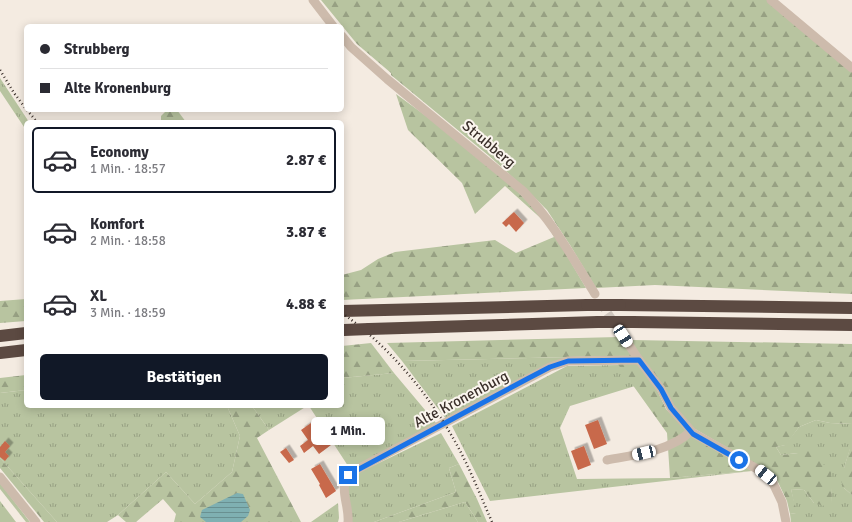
<!DOCTYPE html>
<html lang="de">
<head>
<meta charset="utf-8">
<style>
	:root { --surface:#fff; --page:#f2f2f3; --text:#2b2b33; --muted:#7c7c81; --line:#e1e1e2; --accent:#111827 }
	body { margin:0; font-family:Signika,sans-serif; background:var(--page); color:var(--text); height:100vh; display:flex; flex-direction:column; font-size:15px; white-space:nowrap }
	* { box-sizing:border-box; margin:0 }
	p { font-size:13px; color:var(--muted) }
	.icon { flex:none; width:22px; height:22px; fill:none; stroke:currentColor; stroke-width:2; stroke-linecap:round; stroke-linejoin:round }
	.map { position:relative; flex:1; overflow:hidden }
	.panel { position:absolute; left:24px; top:120px; width:320px; height:288px; display:flex; flex-direction:column; background:var(--surface); border-radius:6px; box-shadow:0 2px 10px #0003 }
	.panel>* { flex:none }
	.hud { position:absolute; left:24px; top:24px; width:320px; height:88px; border-radius:6px; box-shadow:0 2px 10px #0003; display:grid; align-content:center; height:88px; padding:0 16px; background:var(--surface) }
	.end { position:absolute; width:18px; height:18px; margin:-9px; border:5px solid #1a73e8; background:#fff; box-shadow:0 0 0 2px #fff }
	.from { border-radius:50% }
	.bubble { position:absolute; height:28px; border-radius:6px; background:var(--surface); box-shadow:0 2px 10px #0003; font-size:13px; font-weight:800; line-height:28px; text-align:center }
	.car { position:absolute; width:12px; height:24px; margin:-12px -6px; border-radius:5px; box-shadow:0 0 3px 1px #0007; background:linear-gradient(#fff 24%,#345 0 40%,#fff 0 76%,#345 0 86%,#fff 0) }
	.hud b { display:flex; align-items:center; gap:14px; height:38px; font-size:15px }
	.hud b+b { border-top:1px solid var(--line) }
	.hud i { width:10px; height:10px; background:var(--text) }
	ul { padding:7px 0 0; list-style:none }
	li { display:flex; align-items:center; gap:12px; height:66px; margin:0 8px 6px; padding:0 8px; border:2px solid transparent; border-radius:6px }
	li div { flex:1 }
	li b { display:block; font-size:15px }
	li em { font-style:normal; font-weight:800 }
	li.selected { border-color:var(--accent) }
	li>.icon { width:36px; height:36px; stroke-width:1.5 }
	.button { display:flex; gap:8px; margin-top:auto; padding:8px 16px }
	.button a { flex:1; height:46px; border-radius:6px; background:var(--accent); color:#fff; font-size:16px; font-weight:800; line-height:46px; text-align:center }
	.map>svg:first-child { display:block }
</style>
</head>
<body>
<div class="map">
<svg width="852" height="522" viewBox="0 0 852 522">
	<defs>
		<pattern id="grass-tufts" width="24" height="20" patternUnits="userSpaceOnUse"><rect width="24" height="20" fill="#b8c4a0"/><path d="M3 7l-1-3M5 7V3M7 7l1-3M15 17l-1-3M17 17v-4M19 17l1-3" fill="none" stroke="#97a083"/></pattern>
		<pattern id="forest-firs" width="22" height="20" patternUnits="userSpaceOnUse"><rect width="22" height="20" fill="#b8c4a0"/><path d="M5 1l3.5 6h-7zM16 11l3.5 6h-7z" fill="#97a083"/></pattern>
		<pattern id="water-rules" width="6" height="5" patternUnits="userSpaceOnUse"><rect width="6" height="5" fill="#7fb0b2"/><path d="M0 2.5h6" fill="none" stroke="#699091"/></pattern>
		<filter id="shadow"><feDropShadow dx="3.5" dy="-3.5" stdDeviation="0" flood-color="#0004"/></filter>
	</defs>
	<rect width="100%" height="100%" fill="#f4ebe1"/>
	<g fill="url(#grass-tufts)">
		<path d="M0 78 29 122H26V130L0 91Z"/>
		<path d="M570 357 446 419 402 361Z"/>
		<path d="M619 365 635 386 570 406 560 428 577 479 670 478 752 471 490 501 452 426 567 366Z"/>
		<path d="M394 373 436 423 350 469 309 406H342V378Z"/>
		<path d="M26 390V406H227L240 436 232 472 195 504 166 472 118 515 107 522H57L0 458V393Z"/>
		<path d="M252 406H307L269 430Z"/>
		<path d="M816 420 830 423 852 424V448L850 449 844 468V488L852 495V522H791L790 514 796 513 791 489 804 490 814 503 832 502 831 488 798 453 781 455 776 447 785 445 799 427Z"/>
		<path d="M441 433 459 464 449 468 456 492 374 522H348V484L354 475Z"/>
		<path d="M0 483 30 522H26L0 489Z"/>
		<path d="M0 501 16 522H0Z"/>
		<path d="M465 502 478 522H399Z"/>
		<path d="M338 503 339 518 338 522H311Z"/>
	</g>
	<g fill="url(#forest-firs)">
		<path d="M321 0H774L852 65V294L655 285 596 288 570 245 547 210 528 191 488 155 391 75V73L357 44Z"/>
		<path d="M396 94 441 127 516 190 541 216 563 249 586 288 342 300V275L361 270 378 259 395 252 495 240 516 253 554 237 546 223 505 186 475 214 462 183 408 130Z"/>
		<path d="M167 110H177L186 122H161V116Z"/>
		<path d="M26 299V321L0 323V301Z"/>
		<path d="M618 337 657 390 666 409 692 437 752 471 670 478 667 433 612 356 402 361 387 343Z"/>
		<path d="M633 340 852 344V424L830 423 816 420 799 427 786 445 776 447 781 455 798 453 803 446 819 451 823 464 831 471 832 502 828 507 814 503 804 490 791 489 797 513 790 514 787 501 776 478 761 467 695 429 674 407 633 345Z"/>
		<path d="M371 343 394 373 342 378V346Z"/>
		<path d="M26 375V390L0 393V378Z"/>
		<path d="M227 406H252L269 430 257 438 301 522H174L176 514 163 499 136 522H126L118 515 166 472 195 504 232 472 240 436Z"/>
		<path d="M850 448H852V495L844 488 838 474 844 468Z"/>
		<path d="M0 458 57 522H44L0 468Z"/>
		<path d="M459 464 477 499 487 522H478L465 502 399 522H374L456 492 449 468Z"/>
	</g>
	<path fill="url(#water-rules)" d="M237 493 243 494 250 510 248 516 241 522H206L200 517 202 510Z"/>
	<g fill="#c8694b" filter="url(#shadow)">
		<path d="M514 212 524 223 516 232 509 224 506 227 502 223Z"/>
		<path d="M598 420 607 444 594 449 585 425Z"/>
		<path d="M314 421 331 445 319 454 313 446 304 453 300 446 308 440 301 430Z"/>
		<path d="M5 441 10 446 5 452 9 456 5 461 0 457V447Z"/>
		<path d="M584 446 591 465 578 470 571 451Z"/>
		<path d="M286 448 294 460 289 463 280 452Z"/>
		<path d="M320 464 336 491 326 498 319 485 320 484 311 469Z"/>
	</g>
	<g fill="none" stroke-linecap="round" stroke-linejoin="round">
		<path stroke="#cfc6bd" stroke-width="9" stroke-dasharray="9 4.5" stroke-linecap="butt" d="M600 302 623 336"/>
		<g stroke="#cdbbac" stroke-width="9">
			<path d="M313 0 333 26"/>
			<path d="M771 0 852 68"/>
			<path d="M342 36 351 47 387 79 523 191C553 222 572 257 595 294"/>
			<path d="M623 336 639 360 661 389 671 408 693 433 759 470 772 481 782 502 786 522"/>
			<path d="M607 460C634 455 671 451 691 431"/>
			<path d="M0 477 36 522"/>
			<path d="M348 522C350 504 335 484 354 471L550 367 568 361 639 360"/>
		</g>
		<g stroke="#5c4a42" stroke-width="12">
			<path d="M620 305 852 308"/>
			<path d="M342 311 587 305"/>
			<path d="M633 322 852 325"/>
			<path d="M369 329 598 322"/>
			<path d="M0 336 26 333"/>
			<path d="M0 353 26 350"/>
		</g>
		<g stroke="#3b302b" stroke-width="2.5" stroke-dasharray="1 3" stroke-linecap="butt">
			<path d="M0 70 14 93 26 109"/>
			<path d="M27 110 37 122"/>
			<path d="M342 313C390 347 430 395 458 447 471 471 481 497 492 522"/>
		</g>
		<g stroke="#5c4a42" stroke-width="12">
			<path d="M587 305H620"/>
			<path d="M598 322H633"/>
			<path d="M344 330 369 329"/>
		</g>
	</g>
	<g fill="none" stroke-linecap="round" stroke-linejoin="round">
		<path stroke="#1a73e8" stroke-width="5" d="M348 475 527 379 550 367 568 361 639 360 661 389 671 408 693 434 739 460"/>
	</g>
	<g text-anchor="middle" dominant-baseline="central" stroke-width="4" stroke-linejoin="round" paint-order="stroke">
		<g font-size="15" fill="#3b302b" stroke="#fbf5ee">
			<text transform="translate(489 144) rotate(40)">Strubberg</text>
			<text transform="translate(461 399) rotate(-28)">Alte Kronenburg</text>
		</g>
	</g>
</svg>
<i class="end from" style="left:739px;top:460px"></i>
<i class="end" style="left:348px;top:475px"></i>
<div class="bubble" style="left:311px;top:417px;width:74px">1 Min.</div>
<i class="car" style="left:623px;top:336px;rotate:147deg"></i>
<i class="car" style="left:644px;top:453px;rotate:257deg"></i>
<i class="car" style="left:766px;top:475px;rotate:309deg"></i>
<div class="hud">
<b><i class="from"></i>Strubberg</b>
<b><i></i>Alte Kronenburg</b>
</div>
<section class="panel">
<ul>
<li class="selected"><svg class="icon" aria-label="car" viewBox="0 0 24 24"><path d="M5 17H2v-5l4-1 3-4h7l3 4 3 1v5h-3M9 17h6M6 11h13"/><circle cx="7" cy="17" r="2"/><circle cx="17" cy="17" r="2"/></svg><div><b>Economy</b><p>1 Min. · 18:57</p></div><em>2.87 €</em></li>
<li><svg class="icon" aria-label="car" viewBox="0 0 24 24"><path d="M5 17H2v-5l4-1 3-4h7l3 4 3 1v5h-3M9 17h6M6 11h13"/><circle cx="7" cy="17" r="2"/><circle cx="17" cy="17" r="2"/></svg><div><b>Komfort</b><p>2 Min. · 18:58</p></div><em>3.87 €</em></li>
<li><svg class="icon" aria-label="car" viewBox="0 0 24 24"><path d="M5 17H2v-5l4-1 3-4h7l3 4 3 1v5h-3M9 17h6M6 11h13"/><circle cx="7" cy="17" r="2"/><circle cx="17" cy="17" r="2"/></svg><div><b>XL</b><p>3 Min. · 18:59</p></div><em>4.88 €</em></li>
</ul>
<div class="button"><a>Bestätigen</a></div>
</section>
</div>
</body>
</html>
